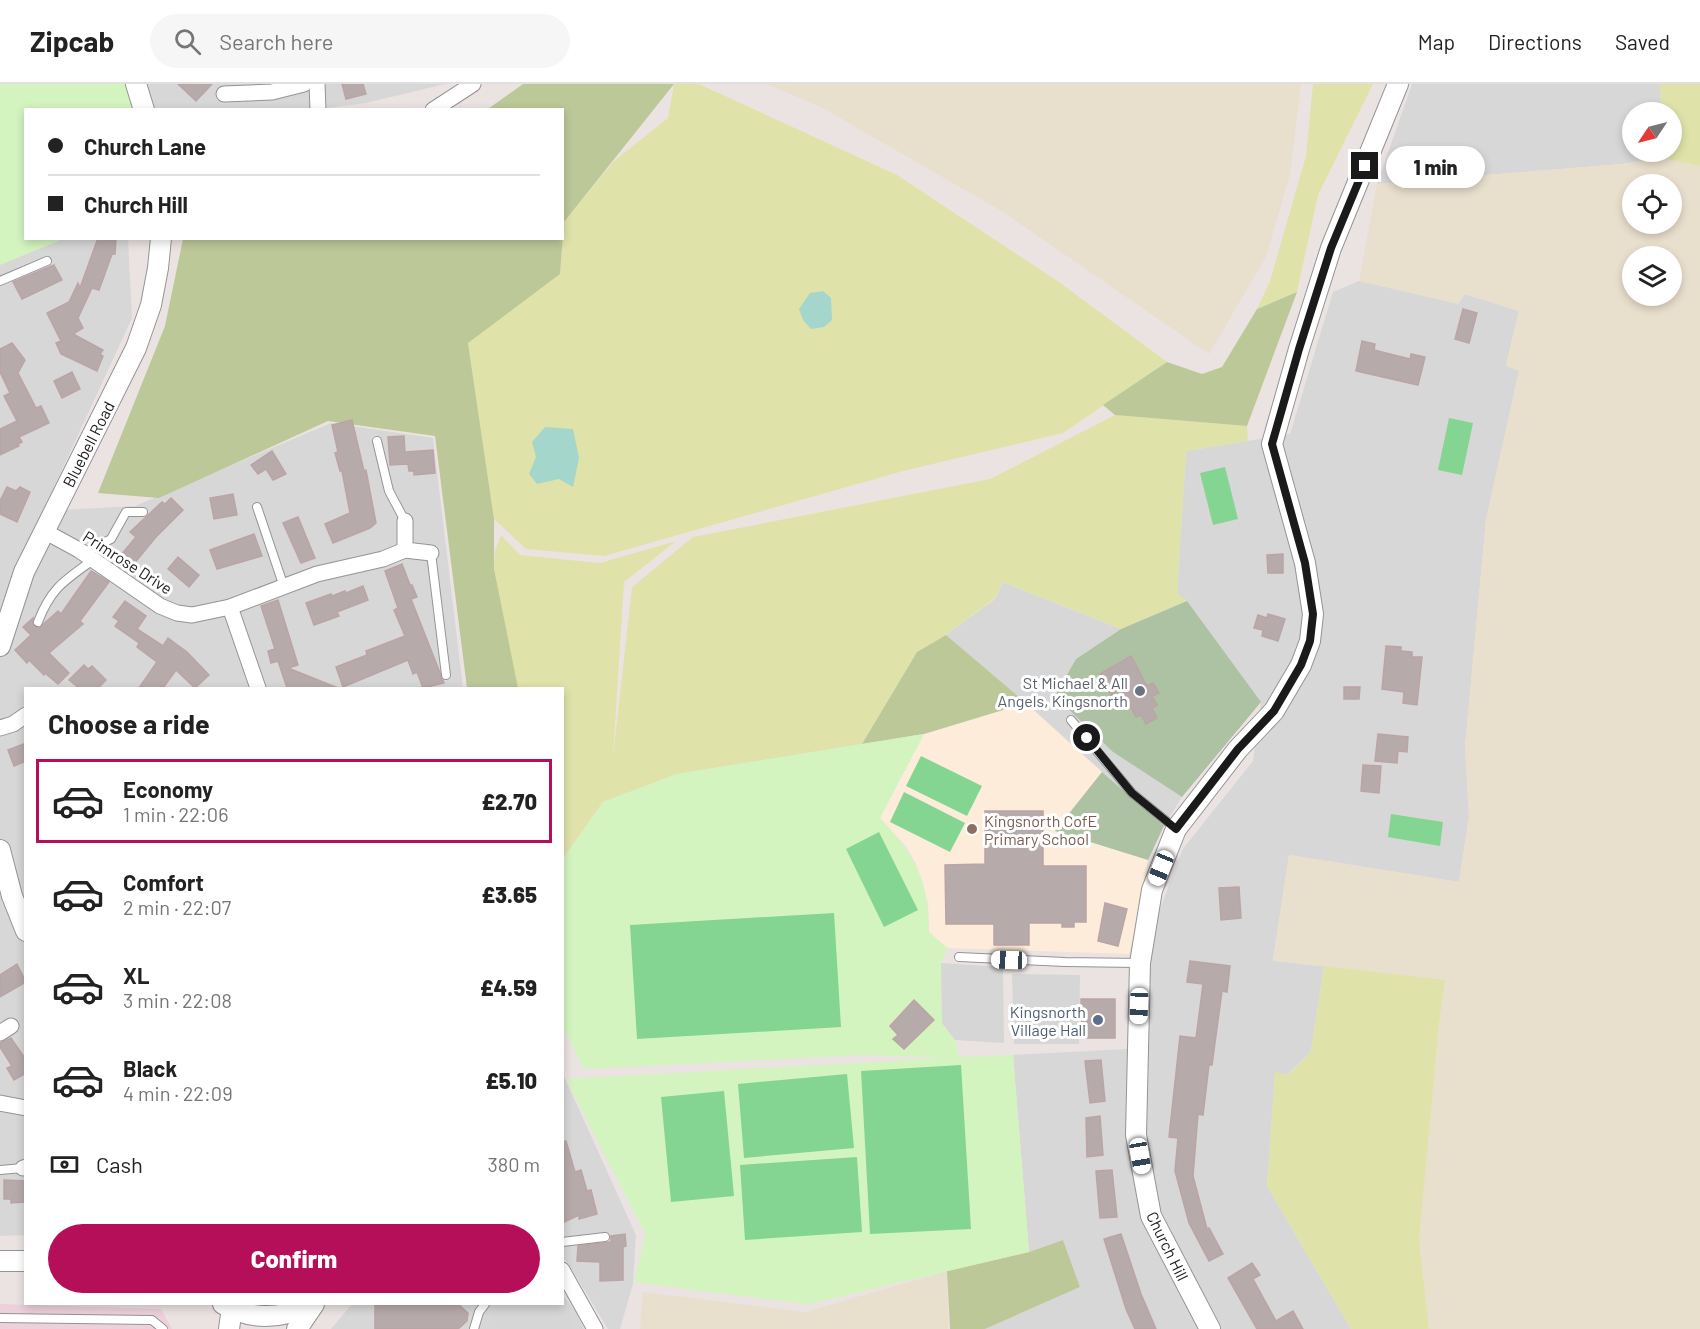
<!DOCTYPE html>
<html lang="en">
<head>
<meta charset="utf-8">
<style>
	:root { --surface:#fff; --page:#f6f6f6; --text:#222; --muted:#767676; --line:#e0e0e0; --accent:#b60f5a }
	body { margin:0; font-family:Barlow,sans-serif; background:var(--page); color:var(--text); height:100vh; display:flex; flex-direction:column; font-size:22px; white-space:nowrap }
	* { box-sizing:border-box; margin:0 }
	p { font-size:20px; color:var(--muted) }
	.icon { flex:none; width:33px; height:33px; fill:none; stroke:currentColor; stroke-width:2; stroke-linecap:round; stroke-linejoin:round }
	.map { position:relative; flex:1; overflow:hidden }
	.details { position:absolute; left:24px; top:603px; width:540px; height:618px; display:flex; flex-direction:column; background:var(--surface); border-radius:0px; box-shadow:0 3px 9px #0003 }
	.details>* { flex:none }
	.banner { position:absolute; left:24px; top:24px; width:540px; height:132px; border-radius:0px; box-shadow:0 3px 9px #0003; display:grid; align-content:center; height:132px; padding:0 24px; background:var(--surface) }
	.needle { width:39px; rotate:235deg }
	.tools { position:absolute; left:1622px; top:18px; display:grid; gap:12px }
	.tools a { display:grid; place-items:center; width:60px; height:60px; border-radius:50%; background:var(--surface); box-shadow:0 3px 9px #0003; font-size:30px }
	.end { position:absolute; width:27px; height:27px; margin:-14px; border:8px solid #1a1a1a; background:#fff; box-shadow:0 0 0 3px #fff }
	.from { border-radius:50% }
	.bubble { position:absolute; height:42px; border-radius:21px; background:var(--surface); box-shadow:0 3px 9px #0003; font-size:20px; font-weight:800; line-height:42px; text-align:center }
	.car { position:absolute; width:18px; height:36px; margin:-18px -9px; border-radius:8px; box-shadow:0 0 4px 2px #0007; background:linear-gradient(#fff 24%,#345 0 40%,#fff 0 76%,#345 0 86%,#fff 0) }
	.banner b { display:flex; align-items:center; gap:21px; height:57px; font-size:22px }
	.banner b+b { border-top:2px solid var(--line) }
	.banner i { width:15px; height:15px; background:var(--text) }
	ul { padding:0; list-style:none }
	li { display:flex; align-items:center; gap:18px; height:84px; margin:0 12px 9px; padding:0 12px; border:3px solid transparent; border-radius:0px }
	li div { flex:1 }
	li b { display:block; font-size:22px }
	li em { font-style:normal; font-weight:800 }
	li.on { border-color:var(--accent) }
	li>.icon { width:54px; height:54px; stroke-width:1.5 }
	h2 { padding:0 24px; font-size:27px; line-height:72px }
	.pay { display:flex; align-items:center; gap:15px; height:66px; padding:0 24px; font-size:22px }
	.pay p { margin-inline-start:auto }
	.action { display:flex; gap:12px; margin-top:auto; padding:12px 24px }
	.action a { flex:1; height:69px; border-radius:36px; background:var(--accent); color:#fff; font-size:24px; font-weight:800; line-height:69px; text-align:center }
	header { display:flex; align-items:center; gap:36px; box-sizing:border-box; height:84px; padding:0 30px; background:var(--surface); border-bottom:2px solid var(--line) }
	header strong { font-size:28px }
	nav { display:flex; gap:33px; margin-inline-start:auto; font-size:21px }
	.search { width:420px; height:54px; background:var(--page); display:flex; align-items:center; gap:15px; box-sizing:border-box; padding:0 21px; border-radius:33px; color:var(--muted); font-size:22px }
	.map>svg:first-child { display:block }
</style>
</head>
<body>
<header>
<strong>Zipcab</strong>
<div class="search"><svg class="icon" aria-label="search" viewBox="0 0 24 24"><circle cx="10" cy="10" r="6"/><path d="M15 15l6 6"/></svg>Search here</div>
<nav><a>Map</a><a>Directions</a><a>Saved</a></nav>
</header>
<div class="map">
<svg width="1700" height="1245" viewBox="0 0 1700 1245">
	<rect width="100%" height="100%" fill="#ebe3e1"/>
	<g fill="#d8d7d8">
		<path d="M0 0H445L366 19 313 26H26V154L128 155 132 234 43 427 135 422 331 339 433 354 463 604H26V1151L0 1152Z"/>
		<path d="M1412 0H1660L1661 28H1632V68H1661V74L1621 80 1377 100Z"/>
		<path d="M1359 197 1458 219 1465 210 1519 227 1506 281 1519 287 1486 436 1465 663 1469 733 1459 798 1289 771 1273 876 1324 882 1311 967 1287 991 1275 989 1267 1102 1351 1245H985L1080 1203 1063 1156 1029 1168 1013 971 1146 964 1140 879 1182 766 1253 677 1261 618 1187 518 1177 509 1186 367 1290 350 1333 208Z"/>
		<path d="M1003 498 1121 545 1076 575 1113 668 1182 713 1164 742 946 551 995 515Z"/>
		<path d="M562 988 636 1151 633 1200 620 1245H608L568 1179 563 1174Z"/>
		<path d="M563 1211 576 1228 584 1245H331L352 1220H562Z"/>
	</g>
	<path fill="#ecd0dc" d="M0 1220 161 1225 172 1245H0Z"/>
	<path fill="#fcecd9" d="M1026 619 1102 688 1056 747 1148 776 1140 824 1129 870 947 864 929 848 928 819 916 780 906 762 879 734 924 650Z"/>
	<g fill="#e9dfcd" fill-rule="evenodd">
		<path d="M767 0H1301L1290 90 1266 173 1209 270 1003 128 821 23Z"/>
		<path d="M1661 74 1700 82V1245H1429L1419 1156 1439 941 1445 896 1273 877 1289 771 1459 798 1469 733 1465 663 1486 436 1519 287 1506 282 1519 227 1465 210 1458 220 1359 197 1377 100 1621 80ZM1632 100H1671V140H1632ZM1632 172H1671V212H1632Z"/>
		<path d="M947 1187 948 1245H640L643 1208 805 1228Z"/>
	</g>
	<g fill="#dfe3a9">
		<path d="M674 0H699L897 91 1059 198 1167 278 1063 349 903 387 604 472 526 465 494 435 468 258 560 190 564 138 614 77 668 34Z"/>
		<path d="M1313 0H1373L1318 111 1297 208 1257 225 1270 197 1306 72Z"/>
		<path d="M1660 0H1700V82L1661 74V68H1671V28H1661Z"/>
		<path d="M1115 331 1247 342 1248 357 1186 367 1177 509 1187 517 1121 545 1003 498 995 514 946 551 917 568 862 660 677 690 603 718 564 773 562 604H513L494 485 495 467 501 451 520 471 600 479 676 457 624 498 613 673 632 503 693 453 990 395Z"/>
		<path d="M1324 882 1445 896 1439 941 1419 1156 1429 1245H1351L1267 1102 1275 988 1288 991 1311 967Z"/>
	</g>
	<g fill="#bcc898">
		<path d="M523 0H674L564 138 560 190 468 259 494 435V485L518 604H467L435 352 328 337 159 414 98 409 165 242 183 155 562 154V26L488 25Z"/>
		<path d="M1297 208 1247 342 1115 331 1103 321 1167 278 1202 290 1222 283 1257 225Z"/>
		<path d="M946 551 1026 619 924 650 862 660 917 568Z"/>
		<path d="M1063 1156 1080 1203 985 1245H950L947 1187 1029 1168Z"/>
	</g>
	<g fill="#adc2a3">
		<path d="M1187 517 1261 618 1182 713 1113 668 1055 612 1076 575 1121 545Z"/>
		<path d="M1102 688 1164 742 1148 776 1055 747Z"/>
	</g>
	<g fill="#d3f4bf">
		<path d="M0 0H128L136 25 26 26V154L63 155 0 181Z"/>
		<path d="M924 650 880 734C916 773 928 793 929 848L947 864 941 879 942 939 955 956 959 973 1013 971 1029 1168 808 1220 634 1198 646 1151 566 995 947 974 859 971 584 985 563 942V775L603 718 677 690Z"/>
	</g>
	<g fill="#84d591">
		<path d="M1449 334 1473 339 1462 391 1438 386Z"/>
		<path d="M1225 383 1238 435 1213 441 1200 389Z"/>
		<path d="M921 672 982 702 967 732 906 702Z"/>
		<path d="M904 708 965 739 950 768 890 738Z"/>
		<path d="M1391 730 1443 738 1440 762 1388 753Z"/>
		<path d="M879 748 918 826 884 843 846 765Z"/>
		<path d="M834 829 841 943 637 955 630 841Z"/>
		<path d="M961 981 971 1145 870 1150 861 987Z"/>
		<path d="M847 990 854 1064 744 1074 738 1000Z"/>
		<path d="M724 1007 734 1112 671 1118 661 1013Z"/>
		<path d="M857 1073 862 1148 745 1156 740 1081Z"/>
	</g>
	<g fill="#d6d6d6">
		<path d="M941 879 1003 883 1004 959 955 956 942 939Z"/>
		<path d="M1012 890 1080 891 1079 960H1014Z"/>
		<path d="M497 1220H561L570 1229 574 1245H499L493 1236 491 1225Z"/>
	</g>
	<g fill="#a4d6cb">
		<path d="M823 207 831 214 832 236 824 243 811 245 803 236 799 225 810 209Z"/>
		<path d="M545 343 573 345 579 374 573 403 559 395 537 400 529 390 536 373 532 358Z"/>
	</g>
	<g fill="#b7aaaa" stroke="#bca4a5" stroke-width="1.5">
		<path d="M178 0H212L196 17Z"/>
		<path d="M342 0H363L366 10 346 15Z"/>
		<path d="M98 154H116L115 170H112L99 206 92 204 78 234 83 244 73 250 103 266 100 270 103 272 97 287 61 270 56 259 61 257 47 229 69 218 78 199 80 204Z"/>
		<path d="M54 181 62 196 22 215 13 198Z"/>
		<path d="M1463 225 1477 229 1469 259 1455 255Z"/>
		<path d="M1362 257 1375 260 1374 266 1410 275 1411 270 1425 273 1418 301 1356 287Z"/>
		<path d="M12 259 25 276 18 289 36 324 41 322 49 339 19 353 22 358 18 360 19 362 0 371V345L17 337 4 312 10 309 0 288V265Z"/>
		<path d="M72 288 80 305 62 314 54 297Z"/>
		<path d="M352 336 364 387 366 386 376 439 370 444 333 459 325 440 350 429 342 387H340L335 369 338 368 332 341Z"/>
		<path d="M404 352 405 368 433 366 435 389 414 391V387H409L408 380 390 381 388 353Z"/>
		<path d="M272 367 286 390 273 396 266 385 258 390 251 381Z"/>
		<path d="M7 403 16 407 20 403 30 408 17 438 0 430V417Z"/>
		<path d="M233 410 237 431 214 435 210 414Z"/>
		<path d="M171 414 183 426 156 453 133 481 121 471 136 453 130 448 162 418 165 420Z"/>
		<path d="M298 433 315 474 301 479 283 439Z"/>
		<path d="M254 450 262 472 217 485 210 466Z"/>
		<path d="M1283 470V489H1268L1267 471Z"/>
		<path d="M178 473 199 491 189 503 168 485Z"/>
		<path d="M402 480 410 501H412L417 513 411 515 444 599 423 604 417 588 413 590 408 576 343 603 336 583 367 571 366 567 405 552 394 526 398 524 385 487Z"/>
		<path d="M91 487 109 498 80 537 83 540 49 569 69 589 58 600 45 589 44 591 29 576 27 579 15 566 31 551 23 543 33 534V541L39 544 58 527 61 530Z"/>
		<path d="M363 502 368 516 337 528 339 532 314 541 306 519 331 510 332 512 345 507 346 509Z"/>
		<path d="M278 516 298 581 288 584 338 604H287L278 577 271 579 268 567 275 565 261 522Z"/>
		<path d="M125 517 146 532 137 545 163 562 168 554 187 568 209 591 195 604 176 586 163 604H139L157 578 137 563 139 559 115 542 119 537 113 533Z"/>
		<path d="M1268 530 1285 535 1278 557 1262 552 1263 546 1254 544 1258 531 1267 534Z"/>
		<path d="M1386 562 1401 563V567L1412 568V573H1422L1417 621 1403 619 1404 608 1382 605Z"/>
		<path d="M1131 572 1147 602 1153 599 1159 609 1152 612 1157 621 1152 624 1157 634 1146 640 1141 631 1136 633 1121 605 1111 611 1100 590Z"/>
		<path d="M84 581 88 585 92 582 106 596 98 604H79L69 596Z"/>
		<path d="M1344 603H1360L1359 615H1344Z"/>
		<path d="M1378 650 1408 653 1407 668 1398 667 1397 679 1375 677Z"/>
		<path d="M26 659V677L14 682 8 666Z"/>
		<path d="M1363 681 1381 682 1379 709 1361 707Z"/>
		<path d="M985 727H1043V782H1086V838H1074V843H1062V839H1029V861H994V840H946L945 781 985 780Z"/>
		<path d="M1239 803 1241 834 1221 836 1219 804Z"/>
		<path d="M1105 819 1127 825 1118 862 1098 857Z"/>
		<path d="M1190 877 1230 882 1227 908 1222 907 1212 981H1209L1203 1031 1198 1030 1193 1092 1207 1145 1209 1144 1223 1170 1209 1177 1189 1139 1175 1087 1178 1054 1169 1053 1180 952 1196 954 1203 900 1187 898Z"/>
		<path d="M17 880 26 898 0 913V891Z"/>
		<path d="M1081 915H1115V954H1082Z"/>
		<path d="M914 916 934 936 904 965 893 955 898 951 890 942Z"/>
		<path d="M11 954 26 976V989L14 996 7 984 12 982 0 963V959Z"/>
		<path d="M1101 976 1105 1017 1090 1019 1085 977Z"/>
		<path d="M1100 1032 1103 1071 1087 1073 1086 1034Z"/>
		<path d="M566 1057 575 1088 581 1086 587 1107 591 1106 597 1130 579 1135V1131L562 1139V1058Z"/>
		<path d="M1112 1086 1117 1133 1100 1134 1096 1087Z"/>
		<path d="M4 1096 26 1097V1118L11 1119V1115H4Z"/>
		<path d="M625 1150 626 1162 623 1163V1196L600 1197V1178L577 1177 578 1162 611 1158V1152Z"/>
		<path d="M1121 1150 1141 1210 1156 1245H1135L1126 1225 1104 1155Z"/>
		<path d="M1252 1179 1260 1191 1253 1195 1276 1237 1293 1227 1303 1245H1257L1228 1194Z"/>
		<path d="M375 1220H458L468 1229 467 1237 458 1245H375Z"/>
	</g>
	<g fill="none" stroke-linecap="round" stroke-linejoin="round">
		<defs>
			<g id="service">
				<path d="M0 197 47 177"/>
				<path d="M377 357 389 407 405 437"/>
				<path d="M257 423 284 503"/>
				<path d="M83 469 111 455 126 428H143"/>
				<path d="M431 469 446 591"/>
				<path d="M38 538C51 504 64 497 93 476"/>
				<path d="M1071 636 1132 709 1176 745"/>
				<path d="M959 873 1065 878 1139 879"/>
				<path d="M0 1086 23 1084"/>
				<path d="M562 1158 605 1153"/>
				<path d="M0 1234 152 1236 163 1245"/>
				<path d="M474 1245 479 1228 485 1220"/>
			</g>
			<g id="minor">
				<path d="M317 0 318 26"/>
				<path d="M224 10 272 8 304 0"/>
				<path d="M433 26 473 0"/>
				<path d="M405 437V466"/>
				<path d="M44 447 79 466 160 522 177 529 192 531 230 523 317 490 383 475 405 466 431 469"/>
				<path d="M230 523 258 604"/>
				<path d="M0 644 13 640 26 631"/>
				<path d="M0 949 11 942"/>
				<path d="M0 1019 26 1024"/>
				<path d="M23 1084 26 1083"/>
				<path d="M562 1186 595 1245"/>
			</g>
			<g id="tertiary">
				<path d="M136 0 144 26"/>
				<path d="M0 562 24 488 136 264 151 221 158 184 161 154"/>
				<path d="M0 766 12 812 26 847"/>
				<path d="M0 1177H26"/>
				<path d="M223 1220C250 1236 282 1236 309 1220"/>
				<path d="M229 1245 232 1224"/>
				<path d="M297 1245 314 1220"/>
				<path d="M1210 1245 1151 1132 1136 1051 1140 879 1152 806 1176 745 1238 665 1274 627 1301 581 1310 557 1313 530 1305 479 1272 360 1299 265 1331 164 1398 0"/>
			</g>
		</defs>
		<use href="#service" stroke="#949494" stroke-width="10"/>
		<use href="#minor" stroke="#949494" stroke-width="17"/>
		<use href="#tertiary" stroke="#949494" stroke-width="22"/>
		<use href="#service" stroke="#fff" stroke-width="8"/>
		<use href="#minor" stroke="#fff" stroke-width="15"/>
		<use href="#tertiary" stroke="#fff" stroke-width="20"/>
	</g>
	<g fill="none" stroke-linecap="round" stroke-linejoin="round">
		<path stroke="#1a1a1a" stroke-width="8" d="M1087 654 1132 709 1176 745 1238 665 1274 627 1301 581 1310 557 1313 530 1305 479 1272 360 1299 265 1331 164 1365 82"/>
	</g>
	<circle fill="#6b7280" stroke="#fff" stroke-width="2" cx="1140" cy="607" r="6"/>
	<circle fill="#8d6e63" stroke="#fff" stroke-width="2" cx="972" cy="745" r="6"/>
	<circle fill="#5c6f8a" stroke="#fff" stroke-width="2" cx="1098" cy="936" r="6"/>
	<g text-anchor="middle" dominant-baseline="central" stroke-width="6" stroke-linejoin="round" paint-order="stroke">
		<g font-size="16" fill="#1a1a1a" stroke="#fff">
			<text transform="translate(88 360) rotate(-63)">Bluebell Road</text>
			<text transform="translate(128 478) rotate(33)">Primrose Drive</text>
			<text transform="translate(1168 1162) rotate(64)">Church Hill</text>
		</g>
		<g font-size="16" fill="#5b616d" stroke="#fff" text-anchor="end">
			<text x="1128" y="598">St Michael &amp; All<tspan x="1128" dy="18">Angels, Kingsnorth</tspan></text>
		</g>
		<g font-size="16" fill="#785e54" stroke="#fff" text-anchor="start">
			<text x="984" y="736">Kingsnorth CofE<tspan x="984" dy="18">Primary School</tspan></text>
		</g>
		<g font-size="16" fill="#4e5e75" stroke="#fff" text-anchor="end">
			<text x="1086" y="927">Kingsnorth<tspan x="1086" dy="18">Village Hall</tspan></text>
		</g>
	</g>
</svg>
<div class="tools">
<a><svg class="needle" viewBox="-14 -14 28 28"><path d="M0-13l5 13h-10z" fill="#e53935"/><path d="M0 13l5-13h-10z" fill="#767676"/></svg></a>
<a><svg class="icon" aria-label="locate" viewBox="0 0 24 24"><circle cx="12" cy="12" r="6"/><path d="M12 2v4M12 18v4M2 12h4M18 12h4"/></svg></a>
<a><svg class="icon" aria-label="layers" viewBox="0 0 24 24"><path d="M12 4l9 5-9 5-9-5zM3 14l9 5 9-5"/></svg></a>
</div>
<i class="end from" style="left:1087px;top:654px"></i>
<i class="end" style="left:1365px;top:82px"></i>
<div class="bubble" style="left:1386px;top:62px;width:99px">1 min</div>
<i class="car" style="left:1161px;top:784px;rotate:202deg"></i>
<i class="car" style="left:1009px;top:876px;rotate:272deg"></i>
<i class="car" style="left:1139px;top:922px;rotate:182deg"></i>
<i class="car" style="left:1140px;top:1072px;rotate:170deg"></i>
<div class="banner">
<b><i class="from"></i>Church Lane</b>
<b><i></i>Church Hill</b>
</div>
<section class="details">
<h2>Choose a ride</h2>
<ul>
<li class="on"><svg class="icon" aria-label="car" viewBox="0 0 24 24"><path d="M5 17H2v-5l4-1 3-4h7l3 4 3 1v5h-3M9 17h6M6 11h13"/><circle cx="7" cy="17" r="2"/><circle cx="17" cy="17" r="2"/></svg><div><b>Economy</b><p>1 min · 22:06</p></div><em>£2.70</em></li>
<li><svg class="icon" aria-label="car" viewBox="0 0 24 24"><path d="M5 17H2v-5l4-1 3-4h7l3 4 3 1v5h-3M9 17h6M6 11h13"/><circle cx="7" cy="17" r="2"/><circle cx="17" cy="17" r="2"/></svg><div><b>Comfort</b><p>2 min · 22:07</p></div><em>£3.65</em></li>
<li><svg class="icon" aria-label="car" viewBox="0 0 24 24"><path d="M5 17H2v-5l4-1 3-4h7l3 4 3 1v5h-3M9 17h6M6 11h13"/><circle cx="7" cy="17" r="2"/><circle cx="17" cy="17" r="2"/></svg><div><b>XL</b><p>3 min · 22:08</p></div><em>£4.59</em></li>
<li><svg class="icon" aria-label="car" viewBox="0 0 24 24"><path d="M5 17H2v-5l4-1 3-4h7l3 4 3 1v5h-3M9 17h6M6 11h13"/><circle cx="7" cy="17" r="2"/><circle cx="17" cy="17" r="2"/></svg><div><b>Black</b><p>4 min · 22:09</p></div><em>£5.10</em></li>
</ul>
<div class="pay"><svg class="icon" aria-label="cash" viewBox="0 0 24 24"><path d="M3 7h18v10H3z"/><circle cx="12" cy="12" r="2"/></svg>Cash<p>380 m</p></div>
<div class="action"><a>Confirm</a></div>
</section>
</div>
</body>
</html>
